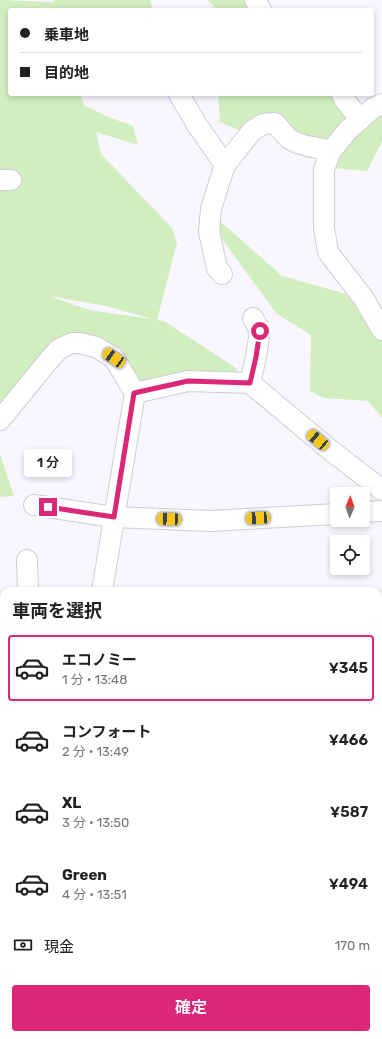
<!DOCTYPE html>
<html lang="ja">
<head>
<meta charset="utf-8">
<style>
	:root { --surface:#fff; --page:#f2f2f2; --text:#222; --muted:#767676; --line:#e0e0e0; --accent:#db2777 }
	body { margin:0; font-family:Rubik,"Noto Sans JP",sans-serif; background:var(--page); color:var(--text); height:100vh; display:flex; flex-direction:column; font-size:15px; white-space:nowrap }
	* { box-sizing:border-box; margin:0 }
	p { font-size:13px; color:var(--muted) }
	.icon { flex:none; width:22px; height:22px; fill:none; stroke:currentColor; stroke-width:2; stroke-linecap:round; stroke-linejoin:round }
	.map { position:relative; flex:1; overflow:hidden }
	.details { position:absolute; left:0px; top:587px; width:382px; height:452px; display:flex; flex-direction:column; background:var(--surface); border-radius:12px 12px 0 0; box-shadow:0 2px 6px #0003 }
	.details>* { flex:none }
	.guide { position:absolute; left:8px; top:8px; width:366px; height:88px; border-radius:4px; box-shadow:0 2px 6px #0003; display:grid; align-content:center; height:88px; padding:0 12px; background:var(--surface) }
	.needle { width:26px; rotate:2deg }
	.fabs { position:absolute; left:330px; top:487px; display:grid; gap:8px }
	.fabs a { display:grid; place-items:center; width:40px; height:40px; border-radius:4px; background:var(--surface); box-shadow:0 2px 6px #0003; font-size:20px }
	.end { position:absolute; width:18px; height:18px; margin:-9px; border:5px solid #db2777; background:#fff; box-shadow:0 0 0 2px #fff }
	.from { border-radius:50% }
	.bubble { position:absolute; height:28px; border-radius:4px; background:var(--surface); box-shadow:0 2px 6px #0003; font-size:13px; font-weight:600; line-height:28px; text-align:center }
	.car { position:absolute; width:12px; height:24px; margin:-12px -6px; border-radius:5px; box-shadow:0 0 3px 1px #0007; background:linear-gradient(#f5c518 24%,#345 0 40%,#f5c518 0 76%,#345 0 86%,#f5c518 0) }
	.guide b { display:flex; align-items:center; gap:14px; height:38px; font-size:15px }
	.guide b+b { border-top:1px solid var(--line) }
	.guide i { width:10px; height:10px; background:var(--text) }
	ul { padding:0; list-style:none }
	li { display:flex; align-items:center; gap:12px; height:66px; margin:0 8px 6px; padding:0 4px; border:2px solid transparent; border-radius:4px }
	li div { flex:1 }
	li b { display:block; font-size:15px }
	li em { font-style:normal; font-weight:600 }
	li.active { border-color:var(--accent) }
	li>.icon { width:36px; height:36px; stroke-width:1.5 }
	h2 { padding:0 12px; font-size:18px; line-height:48px }
	.pay { display:flex; align-items:center; gap:10px; height:44px; padding:0 12px; font-size:15px }
	.pay p { margin-inline-start:auto }
	.primary-button { display:flex; gap:8px; margin-top:auto; padding:8px 12px }
	.primary-button a { flex:1; height:46px; border-radius:4px; background:var(--accent); color:#fff; font-size:16px; font-weight:600; line-height:46px; text-align:center }
	.map>svg:first-child { display:block }
</style>
</head>
<body>
<div class="map">
<svg width="382" height="1039" viewBox="0 0 382 1039">
	<rect width="100%" height="100%" fill="#faf6ff"/>
	<g fill="#d1eebe" fill-rule="evenodd">
		<path d="M0 0 53 2 55 0H150L153 10H10V94H80L84 105 106 116 133 126 138 145 96 132 101 154 172 228 177 243 157 320 164 321 236 368 240 378 138 381 108 360 71 347 0 405ZM49 296 106 306 152 319 89 310Z"/>
		<path d="M207 0H249L253 10H211L214 6Z"/>
		<path d="M218 94H337L357 126 382 111V141L367 171 333 168 293 137 271 117 243 132 220 122Z"/>
		<path d="M213 215 282 276 364 299 382 311V418L368 401 324 398 310 391 311 335 277 314 219 235Z"/>
		<path d="M0 454 14 496 0 497Z"/>
		<path d="M378 635H382V867L378 869Z"/>
		<path d="M0 820H4V1035H42L38 1039H0Z"/>
	</g>
	<g fill="none" stroke-linecap="round" stroke-linejoin="round">
		<defs>
			<g id="minor">
				<path d="M255 0 261 10"/>
				<path d="M179 94 180 96 197 125 225 165"/>
				<path d="M342 94 344 99 360 120"/>
				<path d="M382 104 373 108 348 130 331 151 324 169V228L328 252 364 299 382 330"/>
				<path d="M0 180H11"/>
				<path d="M222 274 217 268 209 232 211 209 220 180 225 165 252 131 263 124 275 123C280 128 285 136 291 140 302 147 318 147 331 151"/>
				<path d="M250 383 256 357 260 331 253 318"/>
				<path d="M0 420 49 360 59 349 72 343H80L96 347 114 358 135 393"/>
				<path d="M34 505 114 517 210 521 337 514"/>
				<path d="M363 512 382 511"/>
				<path d="M27 560 28 591"/>
				<path d="M102 591 135 393 188 381 250 383 329 449 382 490"/>
				<path d="M378 620 382 619"/>
				<path d="M0 629 4 628"/>
				<path d="M0 813H4"/>
				<path d="M0 906 4 905"/>
				<path d="M0 1034H4"/>
				<path d="M58 1035 63 1039"/>
				<path d="M34 1039 38 1035"/>
			</g>
		</defs>
		<use href="#minor" stroke="#d0ccd6" stroke-width="22"/>
		<use href="#minor" stroke="#fff" stroke-width="20"/>
	</g>
	<g fill="none" stroke-linecap="round" stroke-linejoin="round">
		<path stroke="#db2777" stroke-width="5" d="M48 507 114 517 134 393 188 381 250 383 256 357 260 331"/>
	</g>
</svg>
<div class="fabs">
<a><svg class="needle" viewBox="-14 -14 28 28"><path d="M0-13l5 13h-10z" fill="#e53935"/><path d="M0 13l5-13h-10z" fill="#767676"/></svg></a>
<a><svg class="icon" aria-label="locate" viewBox="0 0 24 24"><circle cx="12" cy="12" r="6"/><path d="M12 2v4M12 18v4M2 12h4M18 12h4"/></svg></a>
</div>
<i class="end from" style="left:260px;top:331px"></i>
<i class="end" style="left:48px;top:507px"></i>
<div class="bubble" style="left:24px;top:449px;width:48px">1 分</div>
<i class="car" style="left:114px;top:358px;rotate:304deg"></i>
<i class="car" style="left:318px;top:440px;rotate:310deg"></i>
<i class="car" style="left:258px;top:518px;rotate:267deg"></i>
<i class="car" style="left:169px;top:519px;rotate:272deg"></i>
<div class="guide">
<b><i class="from"></i>乗車地</b>
<b><i></i>目的地</b>
</div>
<section class="details">
<h2>車両を選択</h2>
<ul>
<li class="active"><svg class="icon" aria-label="car" viewBox="0 0 24 24"><path d="M5 17H2v-5l4-1 3-4h7l3 4 3 1v5h-3M9 17h6M6 11h13"/><circle cx="7" cy="17" r="2"/><circle cx="17" cy="17" r="2"/></svg><div><b>エコノミー</b><p>1 分 · 13:48</p></div><em>¥345</em></li>
<li><svg class="icon" aria-label="car" viewBox="0 0 24 24"><path d="M5 17H2v-5l4-1 3-4h7l3 4 3 1v5h-3M9 17h6M6 11h13"/><circle cx="7" cy="17" r="2"/><circle cx="17" cy="17" r="2"/></svg><div><b>コンフォート</b><p>2 分 · 13:49</p></div><em>¥466</em></li>
<li><svg class="icon" aria-label="car" viewBox="0 0 24 24"><path d="M5 17H2v-5l4-1 3-4h7l3 4 3 1v5h-3M9 17h6M6 11h13"/><circle cx="7" cy="17" r="2"/><circle cx="17" cy="17" r="2"/></svg><div><b>XL</b><p>3 分 · 13:50</p></div><em>¥587</em></li>
<li><svg class="icon" aria-label="car" viewBox="0 0 24 24"><path d="M5 17H2v-5l4-1 3-4h7l3 4 3 1v5h-3M9 17h6M6 11h13"/><circle cx="7" cy="17" r="2"/><circle cx="17" cy="17" r="2"/></svg><div><b>Green</b><p>4 分 · 13:51</p></div><em>¥494</em></li>
</ul>
<div class="pay"><svg class="icon" aria-label="cash" viewBox="0 0 24 24"><path d="M3 7h18v10H3z"/><circle cx="12" cy="12" r="2"/></svg>現金<p>170 m</p></div>
<div class="primary-button"><a>確定</a></div>
</section>
</div>
</body>
</html>
